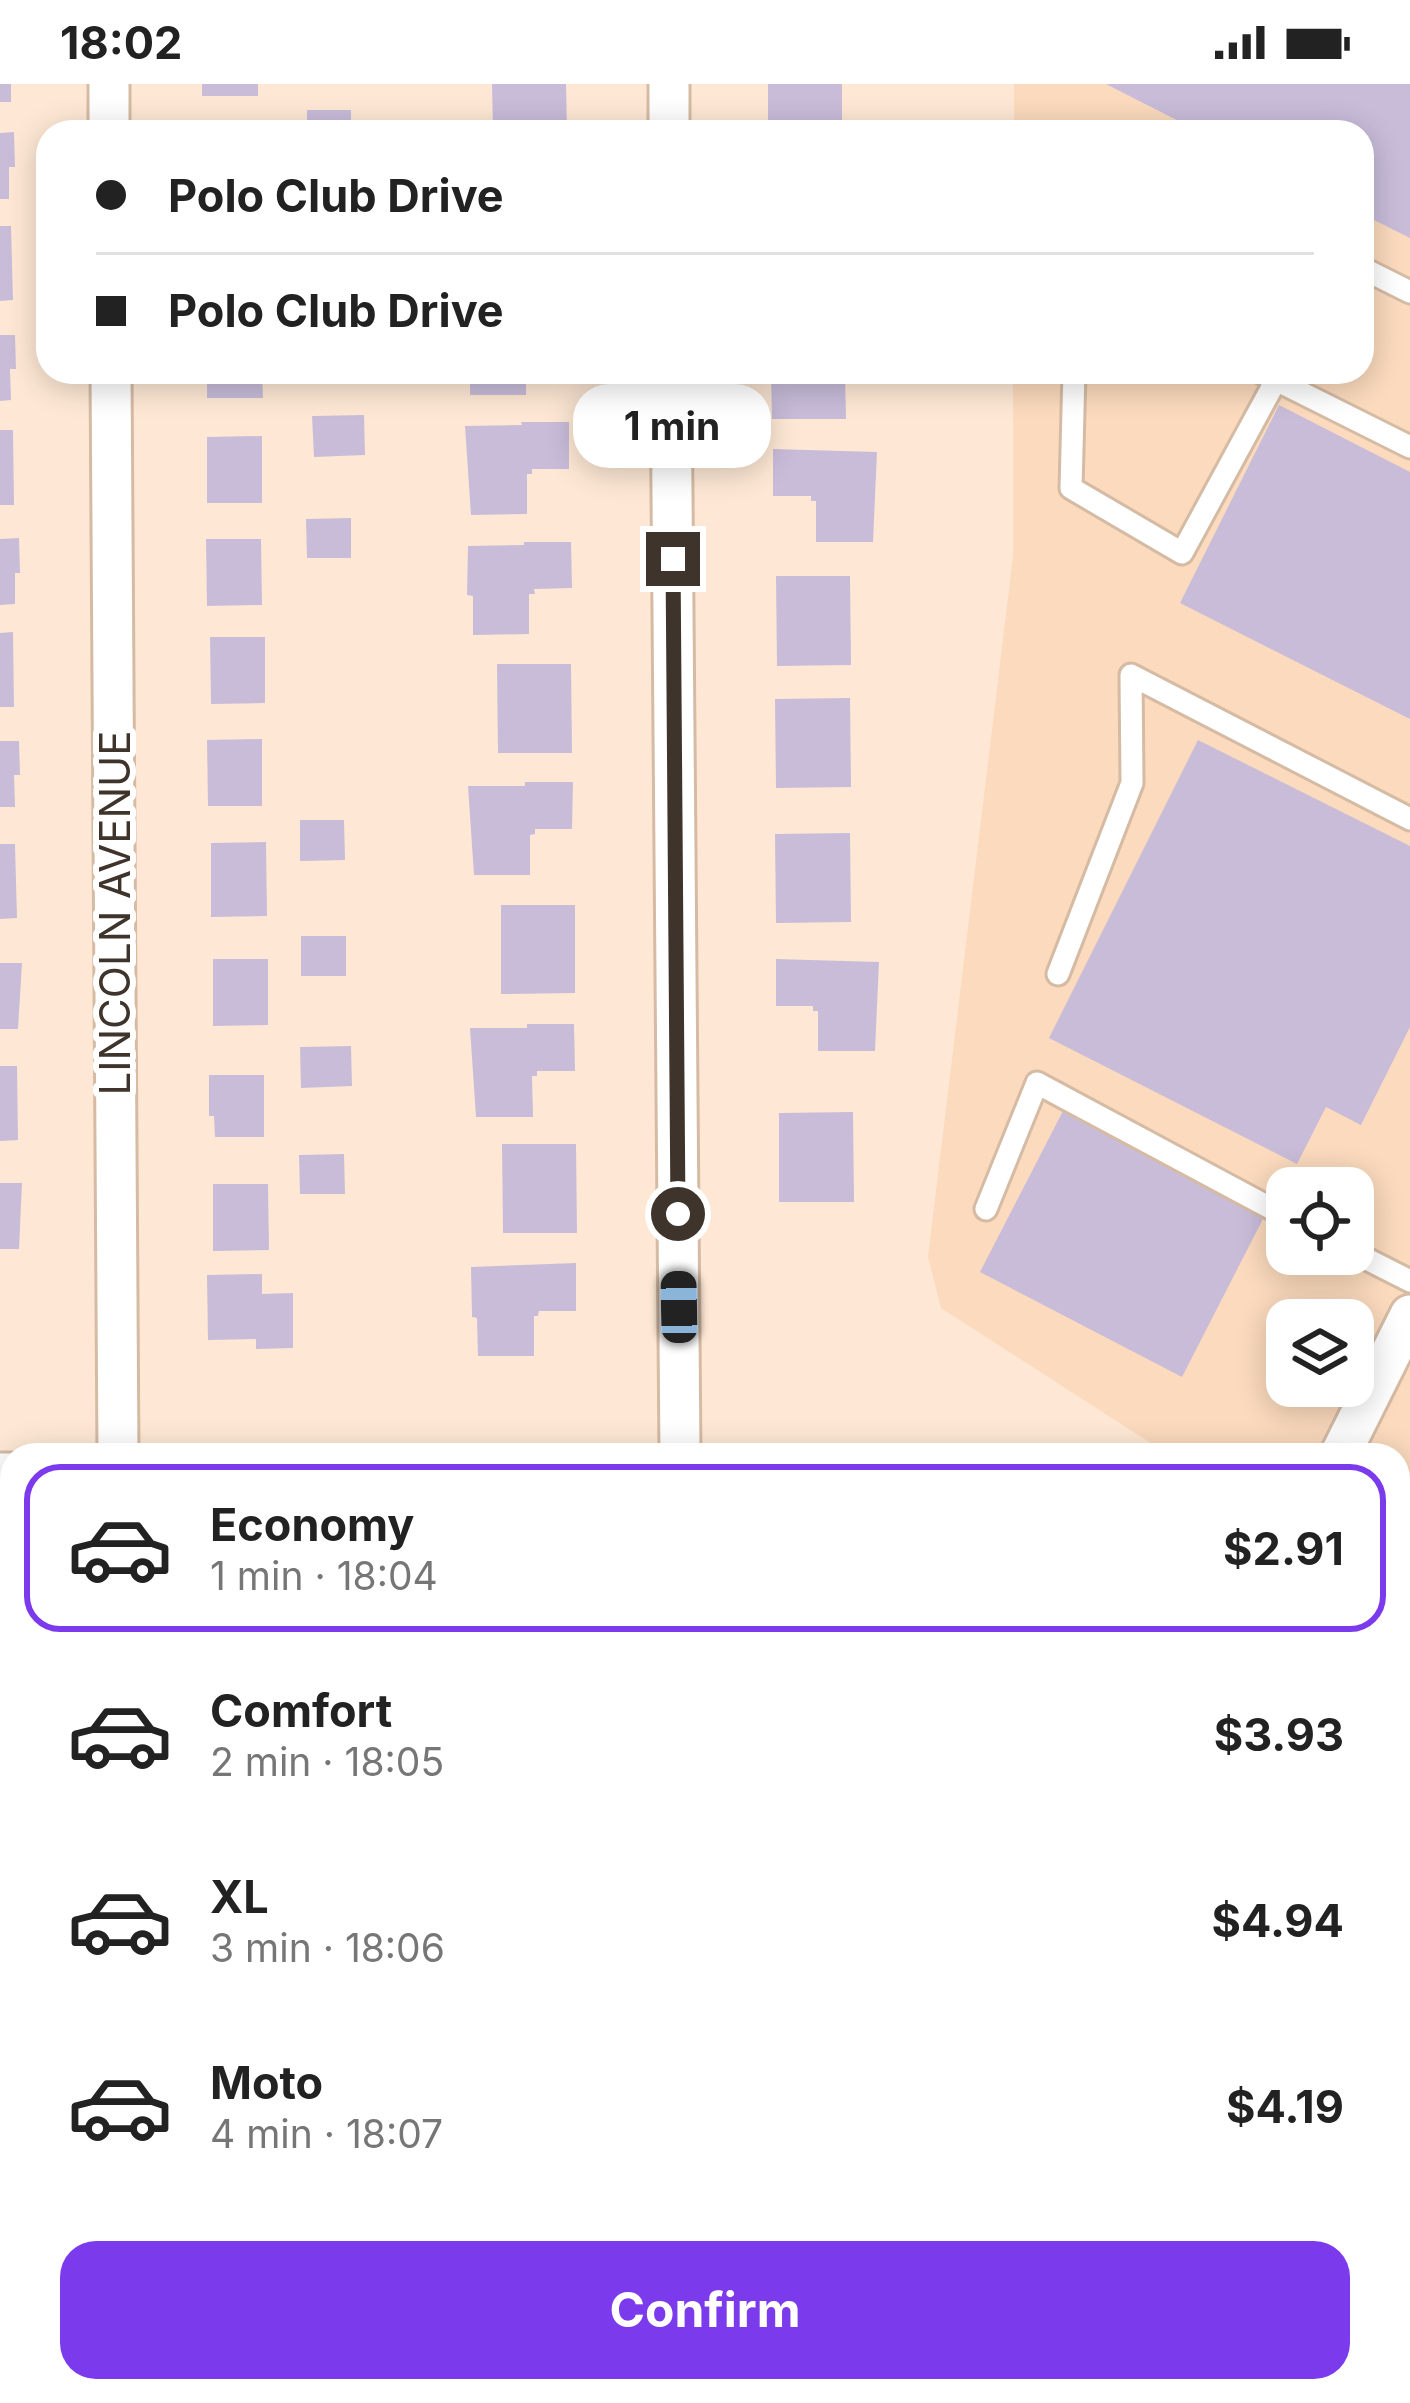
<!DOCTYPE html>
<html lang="en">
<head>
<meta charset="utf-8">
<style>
	:root { --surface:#fff; --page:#f6f6f6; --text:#222; --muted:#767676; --line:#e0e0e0; --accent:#7c3aed }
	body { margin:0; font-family:Inter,sans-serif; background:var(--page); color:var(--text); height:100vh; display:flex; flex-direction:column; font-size:45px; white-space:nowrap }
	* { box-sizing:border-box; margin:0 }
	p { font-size:39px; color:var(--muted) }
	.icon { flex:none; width:66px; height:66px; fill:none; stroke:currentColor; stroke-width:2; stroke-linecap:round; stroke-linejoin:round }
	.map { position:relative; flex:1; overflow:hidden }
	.panel { position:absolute; left:0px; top:1359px; width:1410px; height:960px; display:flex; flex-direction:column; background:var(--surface); border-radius:36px 36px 0 0; box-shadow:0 6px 30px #0003 }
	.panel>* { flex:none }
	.hud { position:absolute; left:36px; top:36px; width:1338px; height:264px; border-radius:36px; box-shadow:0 6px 30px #0003; display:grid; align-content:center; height:264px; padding:0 60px; background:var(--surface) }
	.controls { position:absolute; left:1266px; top:1083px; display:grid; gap:24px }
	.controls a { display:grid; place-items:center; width:108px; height:108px; border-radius:24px; background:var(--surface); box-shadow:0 6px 30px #0003; font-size:60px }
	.end { position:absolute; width:54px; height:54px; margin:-27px; border:15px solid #3e342b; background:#fff; box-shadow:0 0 0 6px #fff }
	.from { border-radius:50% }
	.bubble { position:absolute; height:84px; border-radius:36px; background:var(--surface); box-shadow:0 6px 30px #0003; font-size:39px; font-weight:700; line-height:84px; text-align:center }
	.car { position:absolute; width:36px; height:72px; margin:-36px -18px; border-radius:15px; box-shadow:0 0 9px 3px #0007; background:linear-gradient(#222 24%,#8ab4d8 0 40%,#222 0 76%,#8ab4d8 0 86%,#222 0) }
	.hud b { display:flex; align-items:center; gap:42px; height:114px; font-size:45px }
	.hud b+b { border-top:3px solid var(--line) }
	.hud i { width:30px; height:30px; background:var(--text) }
	ul { padding:21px 0 0; list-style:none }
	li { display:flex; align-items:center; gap:36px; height:168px; margin:0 24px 18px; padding:0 36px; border:6px solid transparent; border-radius:36px }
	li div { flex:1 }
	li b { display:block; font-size:45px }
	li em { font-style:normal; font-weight:700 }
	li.current { border-color:var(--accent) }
	li>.icon { width:108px; height:108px; stroke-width:1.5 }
	.action { display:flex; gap:24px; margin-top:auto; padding:24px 60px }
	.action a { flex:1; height:138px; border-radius:36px; background:var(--accent); color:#fff; font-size:48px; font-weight:700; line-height:138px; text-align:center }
	.status { display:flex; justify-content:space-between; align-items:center; height:84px; padding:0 60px; background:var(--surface); direction:ltr }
	.status svg { height:33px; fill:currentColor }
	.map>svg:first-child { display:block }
</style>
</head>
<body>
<div class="status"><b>18:02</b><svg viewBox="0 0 49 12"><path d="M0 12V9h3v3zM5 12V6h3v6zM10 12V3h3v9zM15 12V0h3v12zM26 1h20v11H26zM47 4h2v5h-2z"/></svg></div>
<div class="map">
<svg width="1410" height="2319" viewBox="0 0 1410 2319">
	<rect width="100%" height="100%" fill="#fee8d5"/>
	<path fill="#fbdabd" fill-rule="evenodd" d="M1014 0H1410V2319H929L933 2307H1398V1371H1169L941 1224 928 1173 1013 473V288H1362V48H1014ZM1287 1104H1353V1170H1287ZM1287 1236H1353V1302H1287Z"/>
	<g fill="#c8bcd9">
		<rect x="0" y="0" width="11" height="18"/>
		<rect x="202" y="0" width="56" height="12"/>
		<path d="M492 0H566L567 48H493Z"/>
		<rect x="768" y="0" width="74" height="48"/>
		<path d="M1106 0H1410V154L1362 130V48H1200Z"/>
		<rect x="307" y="26" width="44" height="22"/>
		<path d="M14 48 15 83H9V115H0V49Z"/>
		<path d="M0 142H11L13 216 0 217Z"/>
		<path d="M0 251H15L16 285H10L11 316 0 317Z"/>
		<path d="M207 288H262L263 314H207Z"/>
		<rect x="470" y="288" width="56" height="23"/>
		<path d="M771 288H845L846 335H772Z"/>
		<path d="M1279 321 1410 388V635L1180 519Z"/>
		<path d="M364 331 365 371 314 373 312 332Z"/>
		<path d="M521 338H569V385H532V390H527V430L471 431 465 342 522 341Z"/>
		<path d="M0 346H13L14 421H0Z"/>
		<path d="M262 352V419H207V353Z"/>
		<path d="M773 365 877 368 873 458H816V417H811V412H773Z"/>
		<path d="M351 434V474H307L306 435Z"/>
		<path d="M19 454 20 489H15V520L0 521V455Z"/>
		<path d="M206 455H261L262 521 207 522Z"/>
		<path d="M524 458H571L572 504 534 505 535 510H529V550L473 551V512L467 511 468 462 524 461Z"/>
		<path d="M776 492H850L851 581 777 582Z"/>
		<path d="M13 548 14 623H0V549Z"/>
		<path d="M210 553H265V619L211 620Z"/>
		<path d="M497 580H571L572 669H498Z"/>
		<path d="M850 614 851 703 776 704 775 615Z"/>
		<path d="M262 655V722H208L207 656Z"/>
		<path d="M1198 656 1410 762V943L1361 1041 1326 1023 1297 1080 1049 954Z"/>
		<path d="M0 657H19L20 691H14L15 723H0Z"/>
		<path d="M525 698H573L572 745H535V750L530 751V791H474L468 702H525Z"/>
		<path d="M300 736H344L345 776 300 777Z"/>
		<path d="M850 749 851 838 776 839 775 750Z"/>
		<path d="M266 758 267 832 211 833V759Z"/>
		<path d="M0 760H15L17 834 0 835Z"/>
		<path d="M501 821H575V909L501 910Z"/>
		<rect x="301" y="852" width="45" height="40"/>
		<path d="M213 875H268V941L213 942Z"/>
		<path d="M776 875 879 878 875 967H818V927H813V922H776Z"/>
		<path d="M0 879H22L18 945H0Z"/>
		<path d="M527 940H574L575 987H537V992H532L533 1033H476L470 944H527Z"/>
		<path d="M351 962 352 1002 301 1004 300 963Z"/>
		<path d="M0 982H17L18 1056 0 1057Z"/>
		<path d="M209 991H264V1053H215L214 1032H209Z"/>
		<path d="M1064 1025 1266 1129 1182 1293 980 1188Z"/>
		<path d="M853 1028 854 1118H779V1029Z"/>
		<path d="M502 1060H576L577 1149H503Z"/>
		<path d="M344 1070 345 1110H300L299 1071Z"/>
		<path d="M0 1099H22L19 1165H0Z"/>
		<path d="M213 1100H268L269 1166 213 1167Z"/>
		<path d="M576 1179V1227H539L538 1232H534V1272H478L477 1234 472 1233 471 1183Z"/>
		<path d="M262 1190V1210L293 1209V1264L256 1265V1255L208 1256 207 1191Z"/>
		<rect x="0" y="1486" width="12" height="79"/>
		<path d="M1410 1517V1735L1398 1729V1541Z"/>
		<path d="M0 1598 12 1599V1678H0Z"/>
		<path d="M0 1711 12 1715V1737L2 1778Z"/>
		<path d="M1398 1846 1410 1852V2154L1398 2150Z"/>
		<path d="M0 2076 12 2104V2126L0 2131Z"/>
		<path d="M0 2276H12V2307H36V2319H0Z"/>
		<rect x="214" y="2307" width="76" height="12"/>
		<rect x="346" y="2307" width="43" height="12"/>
		<rect x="486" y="2307" width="57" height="9"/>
		<path d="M1125 2307H1264L1296 2318 1121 2319Z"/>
	</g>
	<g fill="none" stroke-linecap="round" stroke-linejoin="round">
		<defs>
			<g id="service">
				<path d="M1362 184 1410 208"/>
				<path d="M1074 288 1071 404 1182 469 1276 296"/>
				<path d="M1260 288 1410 363"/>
				<path d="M1058 890 1132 699 1131 591 1410 735"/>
				<path d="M986 1125 1037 999 1287 1133"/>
				<path d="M1353 1168 1410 1197"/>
				<path d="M1398 1756 1410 1762"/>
				<path d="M1398 2198 1410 2202"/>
				<path d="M1398 2278 1410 2282"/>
			</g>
			<g id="minor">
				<path d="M109 0V48"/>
				<path d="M669 0V48"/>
				<path d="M111 288 118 1371"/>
				<path d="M671 288 680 1371"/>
				<path d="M1340 1371 1410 1231"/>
				<path d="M0 1389H12"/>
				<path d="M0 1938 12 1922"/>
				<path d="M0 1970 12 1982"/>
				<path d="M689 2307V2319"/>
				<path d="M124 2319V2307"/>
				<path d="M912 2319 916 2307"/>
			</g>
		</defs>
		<use href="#service" stroke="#d5bba4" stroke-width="27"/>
		<use href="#minor" stroke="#d5bba4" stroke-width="45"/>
		<use href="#service" stroke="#fff" stroke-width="21"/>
		<use href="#minor" stroke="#fff" stroke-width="39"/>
	</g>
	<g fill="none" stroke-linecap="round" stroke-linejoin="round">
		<path stroke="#3e342b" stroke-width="15" d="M673 475 678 1130"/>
	</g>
	<g text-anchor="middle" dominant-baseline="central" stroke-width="12" stroke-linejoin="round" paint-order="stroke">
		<g font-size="42" fill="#3e342b" stroke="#fff">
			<text transform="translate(114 829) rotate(-90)">LINCOLN AVENUE</text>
		</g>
	</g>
</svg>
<div class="controls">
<a><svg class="icon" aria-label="locate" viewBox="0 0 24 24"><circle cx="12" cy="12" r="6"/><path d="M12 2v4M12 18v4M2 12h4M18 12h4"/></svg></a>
<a><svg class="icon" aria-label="layers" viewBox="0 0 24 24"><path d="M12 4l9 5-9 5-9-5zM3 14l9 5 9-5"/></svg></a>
</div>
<i class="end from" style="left:678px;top:1130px"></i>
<i class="end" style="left:673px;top:475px"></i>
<div class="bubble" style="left:573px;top:300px;width:198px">1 min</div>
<i class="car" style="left:679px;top:1223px;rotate:359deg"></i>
<div class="hud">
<b><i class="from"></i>Polo Club Drive</b>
<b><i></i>Polo Club Drive</b>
</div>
<section class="panel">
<ul>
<li class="current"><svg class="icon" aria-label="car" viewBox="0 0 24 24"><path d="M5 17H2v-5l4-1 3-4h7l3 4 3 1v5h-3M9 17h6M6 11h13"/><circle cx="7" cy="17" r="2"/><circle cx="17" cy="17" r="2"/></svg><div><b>Economy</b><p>1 min · 18:04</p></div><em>$2.91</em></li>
<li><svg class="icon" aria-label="car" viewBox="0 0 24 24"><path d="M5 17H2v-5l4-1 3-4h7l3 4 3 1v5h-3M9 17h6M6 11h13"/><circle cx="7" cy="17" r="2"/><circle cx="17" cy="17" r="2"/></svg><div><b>Comfort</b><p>2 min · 18:05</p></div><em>$3.93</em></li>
<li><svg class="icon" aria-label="car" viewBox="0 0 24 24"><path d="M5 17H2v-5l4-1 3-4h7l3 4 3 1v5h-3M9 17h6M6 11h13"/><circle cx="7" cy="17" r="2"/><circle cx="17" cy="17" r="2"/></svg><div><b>XL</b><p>3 min · 18:06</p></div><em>$4.94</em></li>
<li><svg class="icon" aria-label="car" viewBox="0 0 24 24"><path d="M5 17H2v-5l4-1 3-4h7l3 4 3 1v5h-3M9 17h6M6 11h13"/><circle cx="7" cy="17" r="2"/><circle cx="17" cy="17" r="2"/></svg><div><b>Moto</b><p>4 min · 18:07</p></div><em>$4.19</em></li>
</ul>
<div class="action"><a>Confirm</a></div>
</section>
</div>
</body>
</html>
